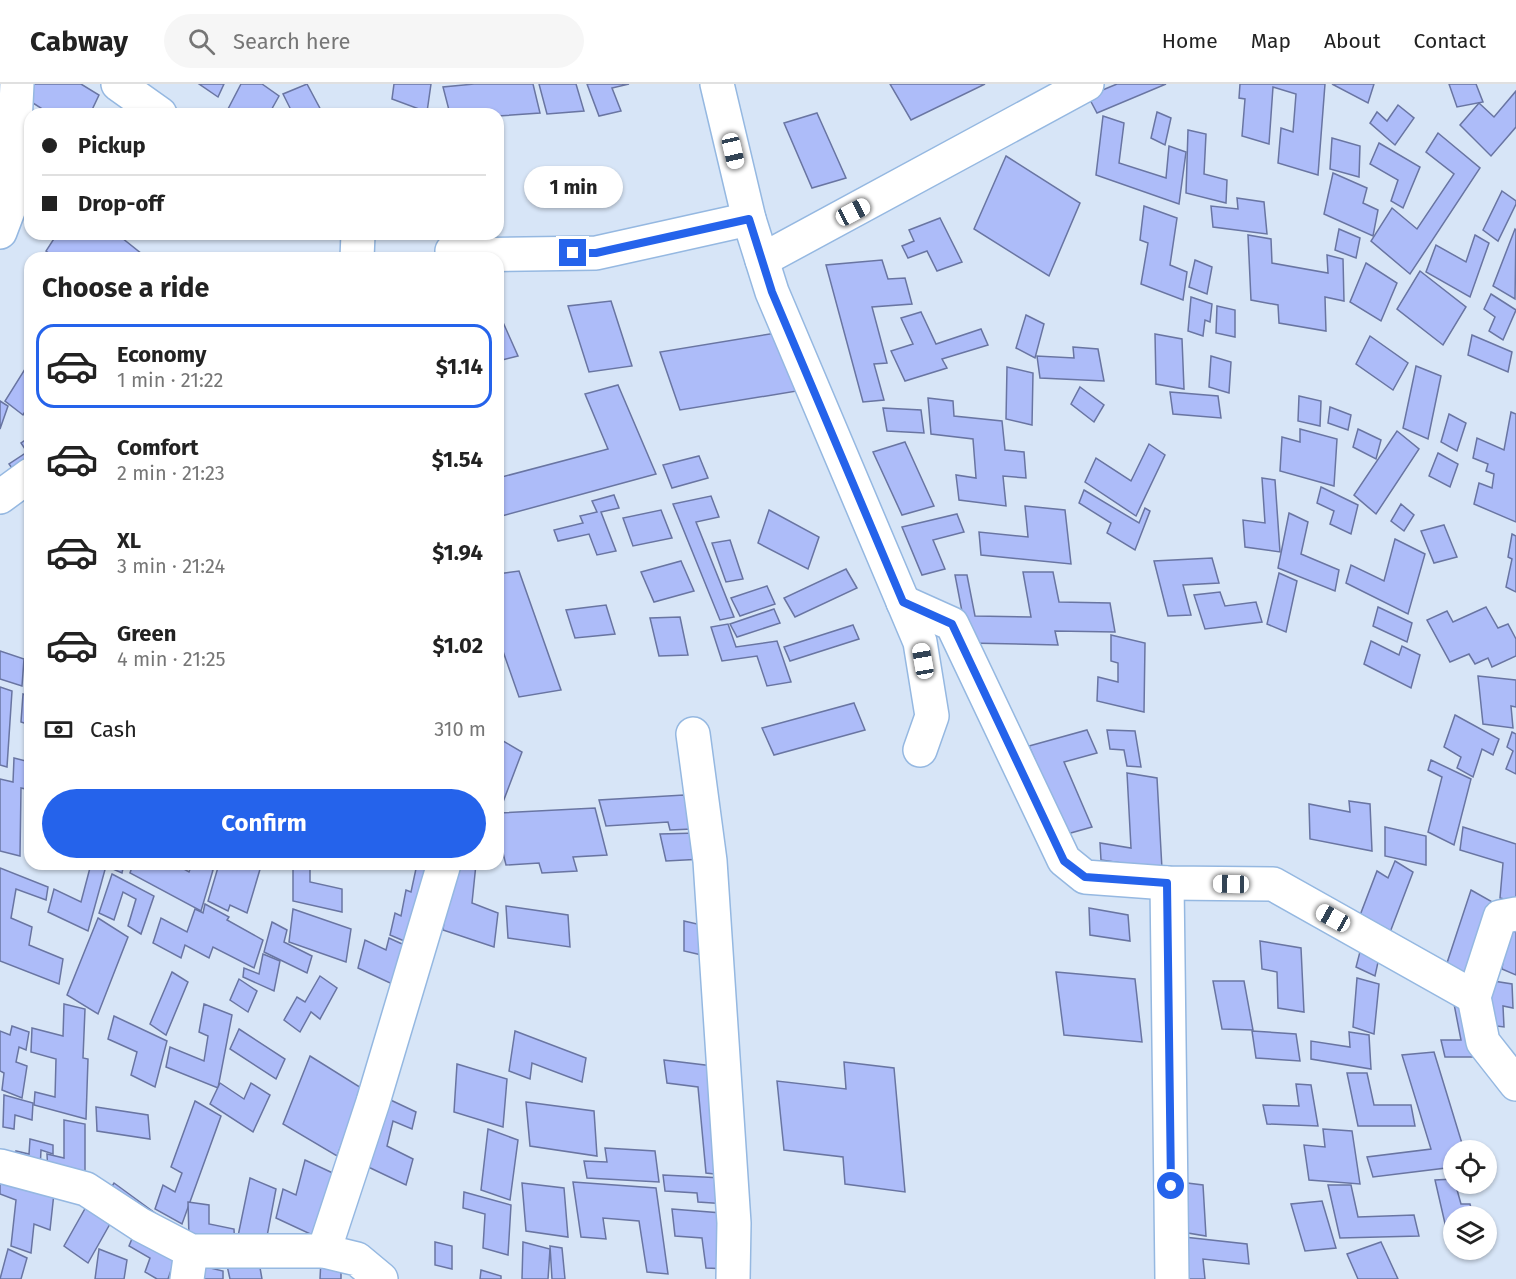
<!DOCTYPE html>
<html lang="en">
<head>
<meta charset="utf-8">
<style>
	:root { --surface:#fff; --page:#f6f6f6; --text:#222; --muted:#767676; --line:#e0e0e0; --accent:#2563eb }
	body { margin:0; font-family:"Fira Sans",sans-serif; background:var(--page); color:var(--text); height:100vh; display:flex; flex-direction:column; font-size:22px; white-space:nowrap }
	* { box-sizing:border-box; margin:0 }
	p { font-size:20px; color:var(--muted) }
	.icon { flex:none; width:33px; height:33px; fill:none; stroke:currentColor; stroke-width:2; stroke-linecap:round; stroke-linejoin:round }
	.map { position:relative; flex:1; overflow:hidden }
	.sheet { position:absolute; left:24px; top:168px; width:480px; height:618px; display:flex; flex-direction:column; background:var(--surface); border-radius:18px; box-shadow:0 2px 4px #0004 }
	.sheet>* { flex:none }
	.guide { position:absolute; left:24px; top:24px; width:480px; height:132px; border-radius:18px; box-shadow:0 2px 4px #0004; display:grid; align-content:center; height:132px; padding:0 18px; background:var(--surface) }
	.buttons { position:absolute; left:1443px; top:1056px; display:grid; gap:12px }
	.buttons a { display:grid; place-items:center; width:54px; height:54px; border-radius:50%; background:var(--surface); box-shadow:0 2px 4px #0004; font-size:30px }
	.end { position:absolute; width:27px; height:27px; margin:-14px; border:8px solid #2563eb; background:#fff; box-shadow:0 0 0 3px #fff }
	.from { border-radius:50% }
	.bubble { position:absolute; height:42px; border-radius:21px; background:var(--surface); box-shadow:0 2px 4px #0004; font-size:20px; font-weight:700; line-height:42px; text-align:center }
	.car { position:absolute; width:18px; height:36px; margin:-18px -9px; border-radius:8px; box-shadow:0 0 4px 2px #0007; background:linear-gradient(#fff 24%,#345 0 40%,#fff 0 76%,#345 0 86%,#fff 0) }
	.guide b { display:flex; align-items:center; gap:21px; height:57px; font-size:22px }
	.guide b+b { border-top:2px solid var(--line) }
	.guide i { width:15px; height:15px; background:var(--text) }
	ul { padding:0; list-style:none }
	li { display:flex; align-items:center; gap:18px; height:84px; margin:0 12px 9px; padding:0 6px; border:3px solid transparent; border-radius:18px }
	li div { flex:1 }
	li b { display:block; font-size:22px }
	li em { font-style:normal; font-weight:700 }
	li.current { border-color:var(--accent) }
	li>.icon { width:54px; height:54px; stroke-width:1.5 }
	h2 { padding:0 18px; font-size:27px; line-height:72px }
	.pay { display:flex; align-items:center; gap:15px; height:66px; padding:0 18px; font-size:22px }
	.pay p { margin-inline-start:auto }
	.button { display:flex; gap:12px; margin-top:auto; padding:12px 18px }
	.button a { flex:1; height:69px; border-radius:36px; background:var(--accent); color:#fff; font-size:24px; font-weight:700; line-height:69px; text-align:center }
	header { display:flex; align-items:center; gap:36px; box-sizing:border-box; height:84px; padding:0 30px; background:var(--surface); border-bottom:2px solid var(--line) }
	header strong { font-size:28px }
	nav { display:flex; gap:33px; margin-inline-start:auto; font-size:21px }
	.search { width:420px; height:54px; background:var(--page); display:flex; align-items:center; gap:15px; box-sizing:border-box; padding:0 21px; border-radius:33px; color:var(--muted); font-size:22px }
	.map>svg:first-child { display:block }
</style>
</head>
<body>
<header>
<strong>Cabway</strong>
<div class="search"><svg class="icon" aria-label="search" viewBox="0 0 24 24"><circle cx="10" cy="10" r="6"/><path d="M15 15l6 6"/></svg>Search here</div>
<nav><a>Home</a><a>Map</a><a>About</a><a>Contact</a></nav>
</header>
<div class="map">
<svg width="1516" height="1195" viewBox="0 0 1516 1195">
	<rect width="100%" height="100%" fill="#d7e5f7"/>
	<g fill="#adbcf9" stroke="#6975a2" stroke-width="1.5">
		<path d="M28 0H81L99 11 90 30H50L22 12Z"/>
		<path d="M199 0H224L218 13Z"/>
		<path d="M241 0H262L279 12 269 30H235L228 25Z"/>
		<path d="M307 0 323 30H287L292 28 283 10Z"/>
		<path d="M394 0H431L427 28 392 15Z"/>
		<path d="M474 0H533L540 29 498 32 450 30 443 3Z"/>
		<path d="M539 0H576L584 27 547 30Z"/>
		<path d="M587 0H629L612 4 621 27 599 32Z"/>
		<path d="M890 0H985L911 36Z"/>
		<path d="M1117 0H1166L1097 29 1088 12Z"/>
		<path d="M1240 0H1325L1318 91 1278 79 1281 44 1293 48 1296 10 1273 3 1269 60 1242 52 1245 15 1239 14Z"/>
		<path d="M1332 0H1374L1368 19Z"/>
		<path d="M1449 0H1476L1483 18 1457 23Z"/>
		<path d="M1516 7V43L1491 72 1460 41 1479 19 1494 33Z"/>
		<path d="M1398 21 1414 34 1395 61 1370 39 1377 28 1387 37Z"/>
		<path d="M1157 28 1171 34 1165 61 1151 54Z"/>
		<path d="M817 29 846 94 812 104 784 39Z"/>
		<path d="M1103 32 1124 39 1119 79 1166 94 1169 62 1186 68 1179 120 1096 91Z"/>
		<path d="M1188 46 1206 50 1204 90 1227 96 1226 119 1186 109Z"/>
		<path d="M1438 49 1480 84 1410 190 1371 157 1392 124 1417 145 1454 90 1426 68Z"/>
		<path d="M1332 54 1360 62 1359 93 1330 85Z"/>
		<path d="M1379 59 1420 83 1403 124 1391 117 1398 96 1370 80Z"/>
		<path d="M1006 72 1080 119 1049 192 974 145Z"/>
		<path d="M1333 89 1367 104 1363 119 1378 126 1373 152 1324 130Z"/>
		<path d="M1502 107 1516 117V120L1498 157 1483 146Z"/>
		<path d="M1237 114 1264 118 1267 150 1213 143 1211 122 1238 125Z"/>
		<path d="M1144 122 1177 134 1170 181 1187 188 1183 216 1141 200 1148 159 1140 156Z"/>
		<path d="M940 134 962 178 937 187 927 167 908 174 902 162 914 157 909 146Z"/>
		<path d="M1339 145 1360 154 1356 174 1335 166Z"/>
		<path d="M1515 145 1516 146 1515 215 1493 202Z"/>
		<path d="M57 150H117L147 174H55L46 167Z"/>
		<path d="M1248 151 1271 155 1272 179 1328 189 1327 171 1343 175 1344 217 1325 213 1326 247 1279 239 1278 221 1251 216Z"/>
		<path d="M1475 151 1489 159 1470 213 1426 188 1436 161 1466 178Z"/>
		<path d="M882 176 888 195 905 194 912 220 872 223 887 279 874 280 884 316 863 318 826 181Z"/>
		<path d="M1195 176 1212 183 1207 210 1189 203Z"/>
		<path d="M1366 179 1397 199 1381 237 1350 218Z"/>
		<path d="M1420 187 1466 223 1443 261 1397 225Z"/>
		<path d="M1491 210 1516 226 1503 256 1489 247 1495 233 1484 225Z"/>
		<path d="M1191 213 1212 220 1210 238 1205 236 1203 252 1188 247Z"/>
		<path d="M611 217 632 282 589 288 568 222Z"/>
		<path d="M1217 222 1235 226V253L1216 249Z"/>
		<path d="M498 227 518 272 498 277Z"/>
		<path d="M921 228 936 260 981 245 988 261 942 275 947 284 905 297 891 267 913 260 901 234Z"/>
		<path d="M1026 231 1044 240 1035 274 1016 264Z"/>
		<path d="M776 249 797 307 680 326 660 268Z"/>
		<path d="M1155 250 1182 255 1184 305 1156 300Z"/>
		<path d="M1472 251 1512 268 1508 288 1468 271Z"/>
		<path d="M1370 252 1408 279 1393 306 1356 280Z"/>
		<path d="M1073 263 1098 265 1104 297 1040 294 1037 272 1074 274Z"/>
		<path d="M1211 272 1231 278 1229 309 1209 303Z"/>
		<path d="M30 277V319L23 331 5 317Z"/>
		<path d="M1416 282 1441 292 1428 355 1403 344Z"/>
		<path d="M1007 283 1033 289 1032 341 1006 335Z"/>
		<path d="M618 301 656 390 498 433V394L608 365 585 310Z"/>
		<path d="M1080 303 1104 321 1094 338 1071 320Z"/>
		<path d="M1170 308 1218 312 1221 334 1173 330Z"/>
		<path d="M1299 312 1321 317 1320 342 1298 337Z"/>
		<path d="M928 314 953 317 954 332 1002 337 1005 366 1024 368 1026 394 1003 392 1006 422 959 416 956 391 976 394 973 355 931 350Z"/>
		<path d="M0 317 8 322 0 345Z"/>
		<path d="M1330 323 1351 331 1348 346 1328 339Z"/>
		<path d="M883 324 921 326 924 349 887 347Z"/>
		<path d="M1511 328 1516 330V438L1474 420 1479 399 1492 404 1494 390 1486 387 1488 380 1473 374 1477 354 1504 366Z"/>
		<path d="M1449 330 1466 339 1457 367 1441 358Z"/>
		<path d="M1300 345 1337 355 1334 402 1280 387 1282 353 1300 358Z"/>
		<path d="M1358 345 1381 356 1376 375 1353 363Z"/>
		<path d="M1397 347 1419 365 1376 430 1354 411Z"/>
		<path d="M30 353V381L16 390 9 380 27 368 21 359Z"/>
		<path d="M905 358 934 422 902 431 873 368Z"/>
		<path d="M1149 360 1165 371 1136 432 1085 398 1096 374 1131 397Z"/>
		<path d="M1438 369 1458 380 1450 403 1429 392Z"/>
		<path d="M699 372 708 394 672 404 663 381Z"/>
		<path d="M1262 394 1275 396 1280 468 1245 463 1243 436 1265 439Z"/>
		<path d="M1321 403 1358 421 1351 450 1330 440 1334 427 1317 419Z"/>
		<path d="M1084 406 1139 439 1145 424 1150 427 1135 466 1107 449 1111 439 1079 419Z"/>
		<path d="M614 411 619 424 601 428 616 467 597 471 589 450 558 457 554 446 583 439 580 432 597 428 592 417Z"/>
		<path d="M711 412 719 433 696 438 734 533 720 536 673 420Z"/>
		<path d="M1401 420 1414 431 1404 447 1391 437Z"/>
		<path d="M1025 422 1065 426 1071 480 981 471 979 448 1028 453Z"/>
		<path d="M661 426 672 454 633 462 623 434Z"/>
		<path d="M769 426 819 453 808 485 758 459Z"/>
		<path d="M1289 429 1308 438 1301 470 1339 486 1335 507 1278 484Z"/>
		<path d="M957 430 964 448 933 456 945 485 922 491 902 443Z"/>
		<path d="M1444 441 1457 473 1434 479 1421 447Z"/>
		<path d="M1512 450 1516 452V508L1506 503 1512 475 1508 473Z"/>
		<path d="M1395 455 1425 470 1408 530 1346 499 1351 481 1384 497Z"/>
		<path d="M730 456 743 495 726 498 712 459Z"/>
		<path d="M1212 474 1219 499 1183 501 1191 531 1168 532 1154 477Z"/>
		<path d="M681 477 694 507 654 518 641 488Z"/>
		<path d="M846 485 857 504 795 533 784 514Z"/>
		<path d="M519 487 561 606 519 613 498 553V490Z"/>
		<path d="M1023 488H1053L1059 518 1110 519 1115 548 1055 547 1058 561 968 559 955 491H967L975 532 1031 533Z"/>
		<path d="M1279 489 1297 497 1286 548 1267 540Z"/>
		<path d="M767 502 775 520 740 532 731 514Z"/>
		<path d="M1220 508 1225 522 1256 518 1262 538 1205 545 1194 511Z"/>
		<path d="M606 521 615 550 575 554 566 526Z"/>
		<path d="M1378 523 1412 539 1407 558 1373 542Z"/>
		<path d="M1486 523 1498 544 1508 540 1516 555V572L1492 583 1488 574 1475 580 1469 570 1450 578 1427 536 1447 527 1453 538Z"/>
		<path d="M774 525 780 539 737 553 730 540Z"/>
		<path d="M680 533 688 571 659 572 650 534Z"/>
		<path d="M728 540 736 563 777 557 791 598 767 602 757 572 722 577 711 543Z"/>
		<path d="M853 541 859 555 790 577 784 563Z"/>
		<path d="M1111 551 1145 559 1144 628 1097 617 1098 593 1118 598V579L1111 577Z"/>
		<path d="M1371 557 1399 571 1402 562 1420 571 1411 604 1364 580Z"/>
		<path d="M0 567 24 575 22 602 0 595Z"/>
		<path d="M1478 592 1516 596V623L1511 622 1513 644 1483 640Z"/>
		<path d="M0 603 12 607 7 683 0 681Z"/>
		<path d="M23 610 30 612V641L21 638Z"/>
		<path d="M854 619 865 646 774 671 762 644Z"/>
		<path d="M1455 631 1499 655 1493 671 1482 665 1473 693 1457 684 1461 673 1444 663Z"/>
		<path d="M1087 646 1097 669 1064 678 1092 743 1067 750 1029 662Z"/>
		<path d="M1107 646 1135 647 1141 683 1127 682 1124 666 1110 665Z"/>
		<path d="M1512 648 1516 650V690L1506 685 1513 667 1507 663Z"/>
		<path d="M498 654 522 668 500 726 498 725Z"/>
		<path d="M14 674 30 678V706L21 704 20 772 0 767V695L13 698Z"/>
		<path d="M1431 676 1471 695 1454 761 1428 748 1442 693 1428 686Z"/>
		<path d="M1127 689 1157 694 1162 785 1101 776 1100 759 1131 764Z"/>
		<path d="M684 711 692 745 670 746 668 738 606 742 599 716Z"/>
		<path d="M1349 717 1370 720 1372 767 1310 755 1309 720 1350 728Z"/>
		<path d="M595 724 607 771 573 773 577 787 542 789 539 779 506 781 498 749V729Z"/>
		<path d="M1385 743 1426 752V781L1385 772Z"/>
		<path d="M1463 743 1516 760V818L1500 814 1503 779 1460 766Z"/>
		<path d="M697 749 703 775 666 777 660 750Z"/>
		<path d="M1395 777 1413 788 1389 851 1359 834 1377 787 1388 794Z"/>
		<path d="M91 780H124L122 789 106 782 88 847 48 828 54 805 81 818Z"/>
		<path d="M133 780H175L189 788 192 780H203L213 786 201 827 130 789Z"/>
		<path d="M219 780 261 782 247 829 230 821 228 827 208 817Z"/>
		<path d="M417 780H435L416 862 390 851 395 829 401 832 406 806 411 808Z"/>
		<path d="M451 780H476L472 819 498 829 494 863 443 846Z"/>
		<path d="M293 781 310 785V798L342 805V828L293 817Z"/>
		<path d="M0 784 48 803 46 816 16 805 11 834 32 843 29 861 63 875 59 900 0 877Z"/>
		<path d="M112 790 154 812 141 850 128 842 136 815 123 808 114 836 99 829Z"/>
		<path d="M1471 806 1496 820 1472 893 1447 879Z"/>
		<path d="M205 820 229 833 227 836 263 856 254 884 213 863 209 874 185 861 181 874 153 859 161 834 187 848 195 825 203 829Z"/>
		<path d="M506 822 568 831 570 863 508 854Z"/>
		<path d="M1089 824 1128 831 1130 857 1090 851Z"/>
		<path d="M293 825 351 845 346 878 289 858Z"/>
		<path d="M98 834 128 853 98 930 67 911Z"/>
		<path d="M684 837 706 842V872L684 867Z"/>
		<path d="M272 838 287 846 284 858 312 872 307 889 264 868Z"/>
		<path d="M1507 845 1516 848V891L1502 885Z"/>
		<path d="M389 854 413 865 403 905 358 884 365 856 386 866Z"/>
		<path d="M1260 857 1301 864 1304 928 1278 924 1277 888 1262 885Z"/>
		<path d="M1362 860 1380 869 1375 892 1356 883Z"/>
		<path d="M263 870 280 877 274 907 243 893 244 884 259 890Z"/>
		<path d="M172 888 188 898 166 951 150 940Z"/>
		<path d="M1056 888 1135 895 1142 958 1064 951Z"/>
		<path d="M320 892 337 904 320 935 311 928 300 948 284 936 297 913 305 918Z"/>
		<path d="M1357 894 1379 900 1374 950 1353 943Z"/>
		<path d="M239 895 257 907 248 928 230 916Z"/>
		<path d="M1487 896 1512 900 1513 924 1503 922 1504 943 1489 941Z"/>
		<path d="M1213 897H1244L1253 946 1222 945Z"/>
		<path d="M64 920 85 925 83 974 88 975 86 1035 34 1021 35 1008 55 1013 56 975 31 968 32 944 63 952Z"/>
		<path d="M204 920 232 931 218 1004 166 983 170 963 204 977 208 952 199 948Z"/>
		<path d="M1454 920H1471L1481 973H1445L1441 956H1461Z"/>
		<path d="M114 932 167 957 155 1003 131 991 137 968 108 955Z"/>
		<path d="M12 942 29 948 26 966 19 963 16 978 27 982 22 1014 2 1006 4 989 0 987V947L10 951Z"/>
		<path d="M239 945 285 975 276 995 230 965Z"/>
		<path d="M515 947 586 974 582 998 532 979 530 995 509 987Z"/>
		<path d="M1252 947 1296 950 1300 977 1256 974Z"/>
		<path d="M1349 948 1369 951 1371 985 1311 975V957L1350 963Z"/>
		<path d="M1434 968 1464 1066H1454V1083L1373 1093 1367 1073 1431 1065 1402 971Z"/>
		<path d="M310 972 363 1005 337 1072 283 1040Z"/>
		<path d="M664 976 713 982 723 1091 706 1089 698 1003 667 999Z"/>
		<path d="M844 978 894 984 905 1108 845 1100 843 1073 784 1066 777 997 846 1005Z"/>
		<path d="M457 980 507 995 503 1043 454 1028Z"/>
		<path d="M1347 989H1367L1374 1021H1411L1415 1042H1358Z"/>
		<path d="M220 999 244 1015 251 999 270 1011 253 1048 210 1020Z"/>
		<path d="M1296 1000 1311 1001 1318 1042 1267 1040 1263 1021 1299 1022Z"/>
		<path d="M4 1011 33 1019 32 1036 15 1031 14 1045 3 1043Z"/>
		<path d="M380 1011 416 1028 412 1045 393 1037 387 1062 413 1075 406 1101 362 1080Z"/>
		<path d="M195 1017 221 1032 182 1140 155 1125 163 1101 175 1108 182 1089 171 1083Z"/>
		<path d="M526 1018 594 1027 597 1072 530 1062Z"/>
		<path d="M96 1023 148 1031 150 1055 97 1047Z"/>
		<path d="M64 1036 85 1040V1098L48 1090 47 1070 64 1074Z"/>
		<path d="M488 1045 518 1056 510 1116 481 1106Z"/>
		<path d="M1323 1045 1352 1047 1360 1100 1309 1096 1304 1061 1325 1063Z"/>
		<path d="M30 1055 53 1061V1070L41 1066 40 1086 15 1080 16 1067 29 1070Z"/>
		<path d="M605 1064 655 1067 659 1098 587 1094 584 1077 607 1078Z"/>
		<path d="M305 1076 337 1091 321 1155 276 1134 283 1105 296 1111Z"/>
		<path d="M0 1090 54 1109 50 1146 34 1140 31 1169 11 1162 16 1116 0 1110Z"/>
		<path d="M663 1091 723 1094 727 1120 698 1118 697 1109 665 1107Z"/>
		<path d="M250 1094 276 1105 265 1163 238 1152Z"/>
		<path d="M1454 1095 1461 1120H1470L1473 1132H1454V1144H1446L1435 1096Z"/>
		<path d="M573 1098 656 1104 668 1190 647 1188 639 1137 603 1134 606 1155 581 1153Z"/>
		<path d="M1179 1098 1203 1101 1206 1152 1182 1148Z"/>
		<path d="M114 1099 177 1145 108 1109Z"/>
		<path d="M522 1099 564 1104 568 1153 526 1147Z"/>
		<path d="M1328 1101H1351L1358 1133 1414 1131 1419 1152 1340 1154Z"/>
		<path d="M464 1108 511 1121 508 1171 483 1164 485 1130 463 1124Z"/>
		<path d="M91 1114 115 1131 88 1179 64 1162Z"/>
		<path d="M1322 1117 1336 1164 1305 1167 1291 1120Z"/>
		<path d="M188 1118 209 1121V1140L234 1145 235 1164 189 1154Z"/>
		<path d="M672 1125 722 1129 729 1185 706 1184 702 1154 675 1152Z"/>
		<path d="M136 1145 177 1169 168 1195H157L145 1188 150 1174 129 1162Z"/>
		<path d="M1184 1153 1247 1160 1249 1180 1203 1175 1205 1195H1188Z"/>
		<path d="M435 1158 452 1162V1185L435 1181Z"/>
		<path d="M523 1158 550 1165 548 1195H522Z"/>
		<path d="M1381 1158 1398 1195H1358L1347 1170Z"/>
		<path d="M550 1162 562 1164 565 1195H552Z"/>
		<path d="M8 1165 27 1174 21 1195H0Z"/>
		<path d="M99 1165 127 1176 124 1195H95Z"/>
		<path d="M321 1175 341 1181V1195H320Z"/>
		<path d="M226 1177 259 1178 262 1195H230Z"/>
		<path d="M198 1181 223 1187V1195H198Z"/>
		<path d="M481 1186 501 1192V1195H480Z"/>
	</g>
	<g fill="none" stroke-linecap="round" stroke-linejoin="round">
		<defs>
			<g id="minor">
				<path d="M118 0 160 30"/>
				<path d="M717 0 749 135 772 208 920 558 932 632 920 666"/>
				<path d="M0 148 11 119 17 0"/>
				<path d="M452 167 458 171 596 169 749 135"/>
				<path d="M357 174 358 150"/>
				<path d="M762 176 1087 0"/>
				<path d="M0 413 30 391"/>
				<path d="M903 518 952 540 1064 776 1085 793 1167 799 1273 800 1474 913"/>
				<path d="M693 650 710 777 734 1139 733 1195"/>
				<path d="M1167 799 1172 1195"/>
				<path d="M1516 830 1500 833 1474 913 1483 958 1516 1000"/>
				<path d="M0 1082 86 1105 141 1141 191 1167H324L357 1175 381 1195"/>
				<path d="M324 1167 373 1018 444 780"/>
				<path d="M187 1195 191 1167"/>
			</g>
		</defs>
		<use href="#minor" stroke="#95b8e1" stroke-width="36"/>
		<use href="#minor" stroke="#fff" stroke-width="33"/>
	</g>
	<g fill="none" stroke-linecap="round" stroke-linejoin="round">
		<path stroke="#2563eb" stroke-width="8" d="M573 169H596L749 135 772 208 903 518 952 540 1064 777 1085 793 1167 799 1171 1102"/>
	</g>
</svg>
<div class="buttons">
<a><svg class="icon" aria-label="locate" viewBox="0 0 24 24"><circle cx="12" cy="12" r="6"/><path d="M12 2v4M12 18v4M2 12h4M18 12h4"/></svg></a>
<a><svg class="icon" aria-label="layers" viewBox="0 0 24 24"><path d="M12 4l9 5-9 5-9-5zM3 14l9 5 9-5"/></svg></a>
</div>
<i class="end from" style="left:1171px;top:1102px"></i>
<i class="end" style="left:573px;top:169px"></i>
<div class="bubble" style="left:524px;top:82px;width:99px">1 min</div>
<i class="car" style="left:733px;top:67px;rotate:167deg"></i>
<i class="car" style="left:853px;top:128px;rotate:62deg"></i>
<i class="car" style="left:923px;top:577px;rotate:350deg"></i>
<i class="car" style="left:1231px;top:800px;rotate:271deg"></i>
<i class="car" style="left:1333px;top:834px;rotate:299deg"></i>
<div class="guide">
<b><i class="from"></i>Pickup</b>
<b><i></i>Drop-off</b>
</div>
<section class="sheet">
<h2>Choose a ride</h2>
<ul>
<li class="current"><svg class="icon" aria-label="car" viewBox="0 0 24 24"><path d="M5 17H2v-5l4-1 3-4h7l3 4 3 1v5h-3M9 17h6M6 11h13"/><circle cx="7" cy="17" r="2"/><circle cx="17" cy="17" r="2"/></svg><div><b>Economy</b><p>1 min · 21:22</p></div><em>$1.14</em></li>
<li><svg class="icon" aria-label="car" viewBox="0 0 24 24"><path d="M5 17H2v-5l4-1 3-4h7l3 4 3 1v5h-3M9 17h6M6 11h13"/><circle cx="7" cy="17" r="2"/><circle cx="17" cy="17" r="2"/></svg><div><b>Comfort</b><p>2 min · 21:23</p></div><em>$1.54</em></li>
<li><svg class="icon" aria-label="car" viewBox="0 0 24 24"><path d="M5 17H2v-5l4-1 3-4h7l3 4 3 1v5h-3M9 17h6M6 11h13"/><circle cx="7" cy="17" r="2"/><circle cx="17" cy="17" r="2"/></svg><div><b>XL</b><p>3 min · 21:24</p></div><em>$1.94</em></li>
<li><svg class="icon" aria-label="car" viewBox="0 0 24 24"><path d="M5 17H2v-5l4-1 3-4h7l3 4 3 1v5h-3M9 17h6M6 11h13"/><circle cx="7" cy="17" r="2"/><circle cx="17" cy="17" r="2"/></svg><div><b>Green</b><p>4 min · 21:25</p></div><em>$1.02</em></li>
</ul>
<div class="pay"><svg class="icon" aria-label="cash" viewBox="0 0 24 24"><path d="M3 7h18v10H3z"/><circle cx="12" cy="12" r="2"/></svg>Cash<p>310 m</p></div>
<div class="button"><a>Confirm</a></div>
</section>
</div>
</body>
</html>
